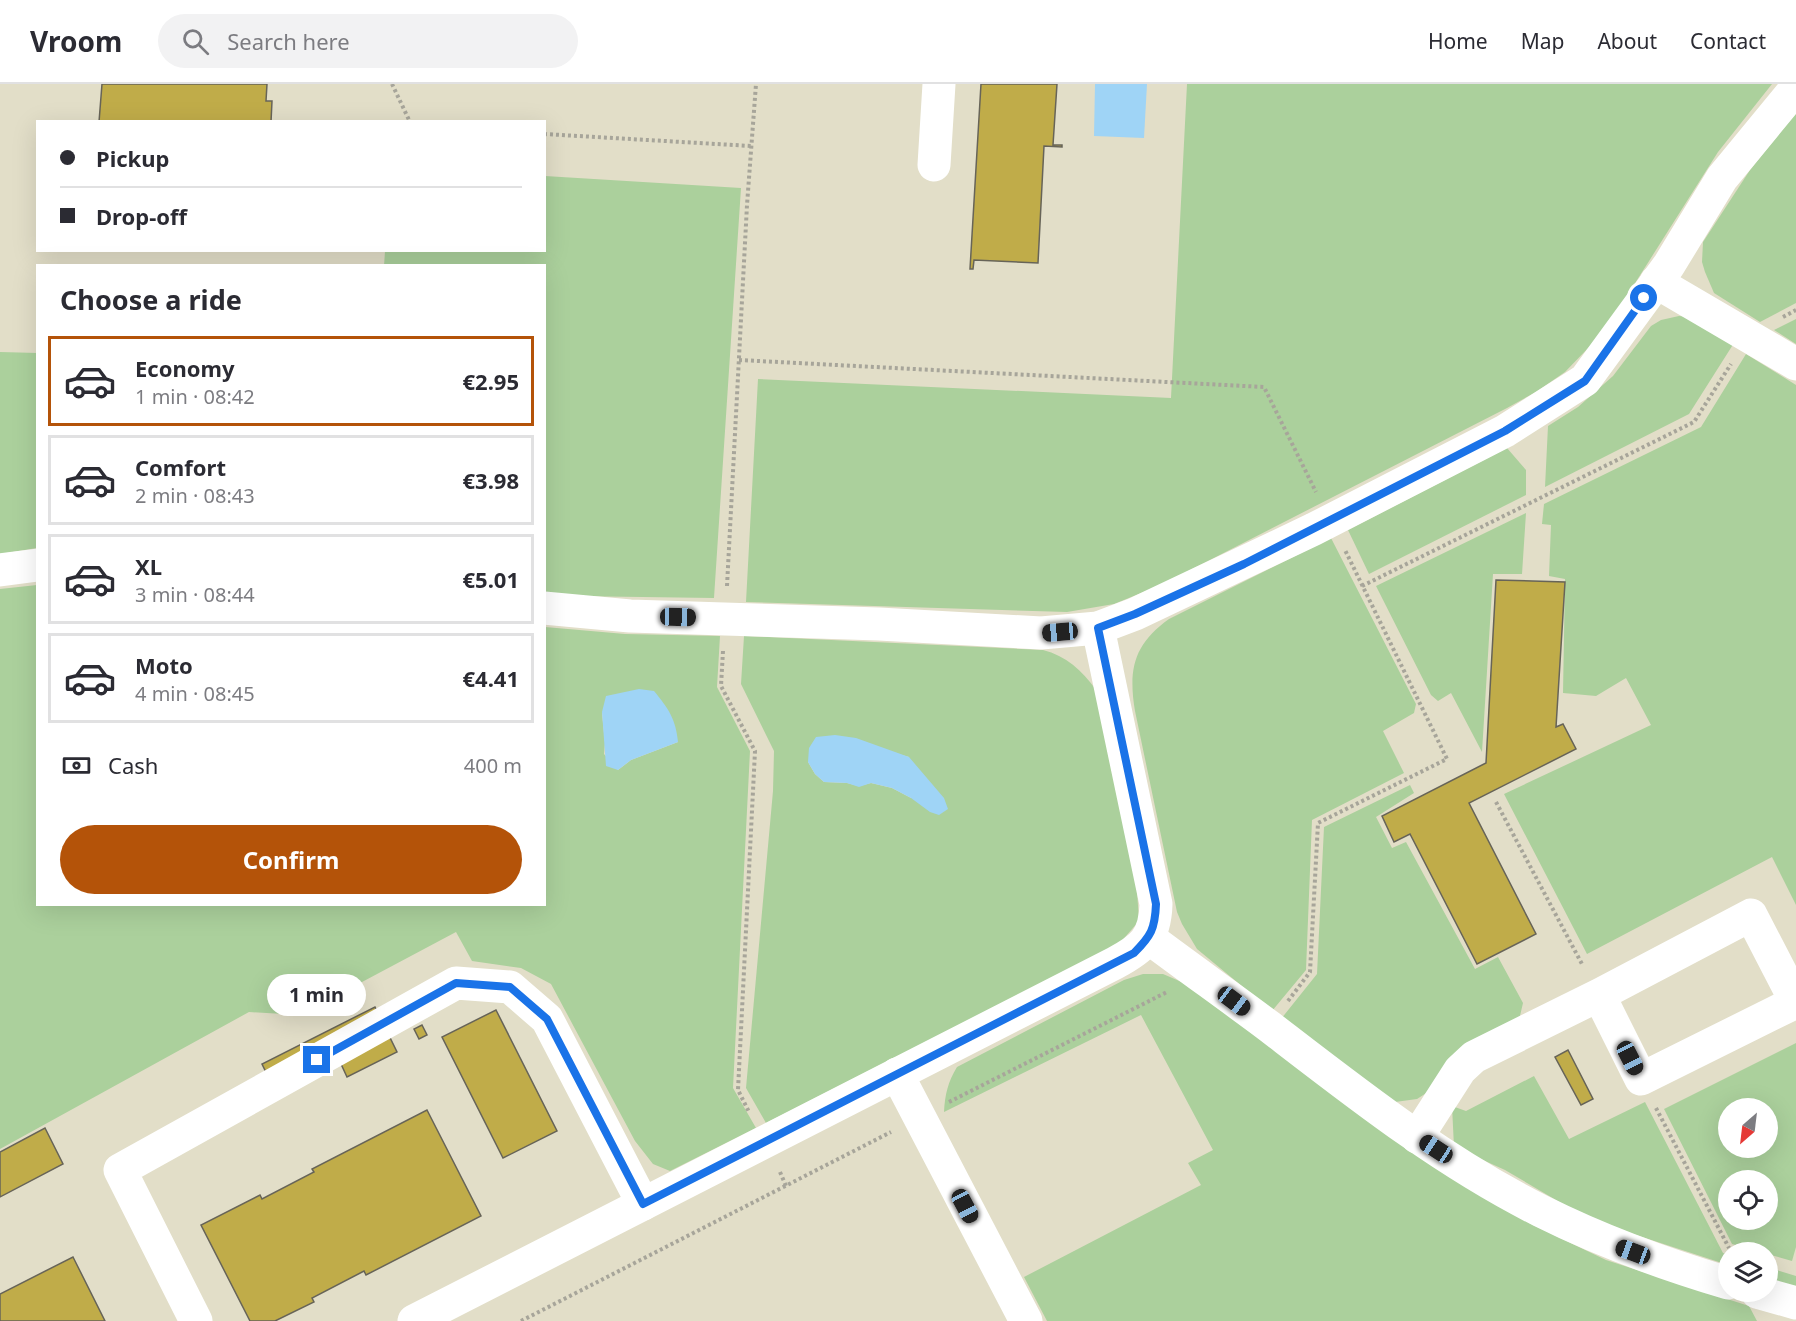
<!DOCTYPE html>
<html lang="en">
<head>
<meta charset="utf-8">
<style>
	:root { --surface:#fff; --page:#f2f2f3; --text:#2b2b33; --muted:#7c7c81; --line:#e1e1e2; --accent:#b45309 }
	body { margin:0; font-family:"Noto Sans",sans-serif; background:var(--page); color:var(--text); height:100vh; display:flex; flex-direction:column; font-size:22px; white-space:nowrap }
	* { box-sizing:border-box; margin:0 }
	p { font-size:20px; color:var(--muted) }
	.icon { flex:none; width:33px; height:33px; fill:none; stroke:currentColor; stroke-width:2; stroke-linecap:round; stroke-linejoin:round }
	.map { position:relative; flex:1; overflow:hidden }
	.details { position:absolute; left:36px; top:180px; width:510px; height:642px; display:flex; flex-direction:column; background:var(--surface); border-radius:0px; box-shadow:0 6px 24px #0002 }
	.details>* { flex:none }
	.guide { position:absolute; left:36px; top:36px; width:510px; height:132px; border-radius:0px; box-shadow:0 6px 24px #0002; display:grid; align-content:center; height:132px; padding:0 24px; background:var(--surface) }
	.needle { width:39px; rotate:208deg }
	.fabs { position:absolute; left:1718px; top:1014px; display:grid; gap:12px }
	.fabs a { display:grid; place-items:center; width:60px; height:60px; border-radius:50%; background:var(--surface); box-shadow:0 6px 24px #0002; font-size:30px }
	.end { position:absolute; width:27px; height:27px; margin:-14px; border:8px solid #1a73e8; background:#fff; box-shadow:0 0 0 3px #fff }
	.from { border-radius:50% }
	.bubble { position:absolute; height:42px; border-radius:21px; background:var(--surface); box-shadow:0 6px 24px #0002; font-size:20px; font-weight:700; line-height:42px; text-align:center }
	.car { position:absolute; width:18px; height:36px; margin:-18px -9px; border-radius:8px; box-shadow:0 0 4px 2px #0007; background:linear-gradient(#222 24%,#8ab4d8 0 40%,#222 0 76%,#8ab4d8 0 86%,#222 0) }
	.guide b { display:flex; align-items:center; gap:21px; height:57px; font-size:22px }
	.guide b+b { border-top:2px solid var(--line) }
	.guide i { width:15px; height:15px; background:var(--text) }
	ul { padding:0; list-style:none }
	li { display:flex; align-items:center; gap:18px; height:90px; margin:0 12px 9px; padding:0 12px; border:3px solid var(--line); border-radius:0px }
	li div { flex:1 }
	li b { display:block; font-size:22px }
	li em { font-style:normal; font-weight:700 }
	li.on { border-color:var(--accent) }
	li>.icon { width:54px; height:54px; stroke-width:1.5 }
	h2 { padding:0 24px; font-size:27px; line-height:72px }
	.pay { display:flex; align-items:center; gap:15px; height:66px; padding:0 24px; font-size:22px }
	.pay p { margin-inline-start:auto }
	.action { display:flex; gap:12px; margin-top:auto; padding:12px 24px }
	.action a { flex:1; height:69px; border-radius:36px; background:var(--accent); color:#fff; font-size:24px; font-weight:700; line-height:69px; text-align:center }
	header { display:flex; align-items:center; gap:36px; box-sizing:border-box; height:84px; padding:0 30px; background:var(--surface); border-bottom:2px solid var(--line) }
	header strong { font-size:28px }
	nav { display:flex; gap:33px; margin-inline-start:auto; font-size:21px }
	.search { width:420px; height:54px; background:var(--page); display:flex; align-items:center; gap:15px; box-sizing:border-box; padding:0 21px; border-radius:33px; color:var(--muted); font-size:22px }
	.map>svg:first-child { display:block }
</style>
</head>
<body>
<header>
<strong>Vroom</strong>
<div class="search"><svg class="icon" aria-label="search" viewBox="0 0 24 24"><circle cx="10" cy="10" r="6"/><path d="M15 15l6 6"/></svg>Search here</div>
<nav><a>Home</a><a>Map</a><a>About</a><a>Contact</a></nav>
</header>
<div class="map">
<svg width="1796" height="1237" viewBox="0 0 1796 1237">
	<rect width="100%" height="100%" fill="#ebe8da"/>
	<path fill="#e2dec8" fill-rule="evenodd" d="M0 0H1796V1237H0ZM38 38H544V166H38ZM38 182H544V820H38ZM1728 1024H1767V1064H1728ZM1728 1096H1767V1136H1728ZM1728 1168H1767V1208H1728Z"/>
	<g fill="#abd09c" fill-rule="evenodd">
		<path d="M1187 0H1772L1718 68 1613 234 1592 260 1565 288 1536 308 1507 324 1161 501 1114 520 1067 528 746 518 758 295 1171 314Z"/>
		<path d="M1796 29V219L1760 238 1714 209 1705 188 1702 178 1703 158 1750 86Z"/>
		<path d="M545 92 741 104 714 514 571 512 545 508 544 182H384L385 167 544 166Z"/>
		<path d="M1679 232 1690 233 1734 259 1689 330 1545 403 1548 342 1578 323 1613 292 1651 242 1661 236Z"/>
		<path d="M1796 235V260L1774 246Z"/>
		<path d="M0 268 38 269 37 464 0 470Z"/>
		<path d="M1746 270 1796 301V821L1772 773 1587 870 1504 710 1651 641 1626 594 1596 612 1563 609 1565 495 1549 492 1551 441 1542 440 1544 420 1701 343Z"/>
		<path d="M1507 364 1526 386V411L1369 490 1348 446Z"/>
		<path d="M1526 429 1522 490H1493L1482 668 1451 609 1438 617 1431 611 1376 502Z"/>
		<path d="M1331 454 1416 620 1414 629 1383 647 1404 689 1312 736 1306 886 1272 927 1197 865 1182 840 1177 828 1135 627C1128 585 1134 560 1169 535Z"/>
		<path d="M37 501 38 820H544L545 543 625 550 720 552 717 603 750 667 733 1004 756 1044 670 1087 653 1080 635 1057 551 900 521 884 472 877 456 848 300 931 249 928 0 1065V505ZM602 629 678 658 631 676 618 686 604 670 605 659Z"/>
		<path d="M744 552 1043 566C1066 572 1082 586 1096 606L1137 806 1139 837 1120 859 766 1039 746 1004 773 707 774 667 741 600ZM898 670 909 673 911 714 892 704 871 699 859 702 847 699 824 698 815 690 808 678Z"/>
		<path d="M1410 701 1414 709 1376 733 1392 764 1406 758 1475 885 1498 873 1523 919 1519 936 1431 1006 1417 1015 1395 1018 1281 935 1317 890 1324 743Z"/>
		<path d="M1143 890H1163L1184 899 1529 1139 1606 1176 1749 1222 1757 1237H1047L1024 1193 1201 1101 1188 1079 1213 1066 1141 931 944 1028C945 1010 948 998 957 983L1124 896Z"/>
		<path d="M1796 959V1163L1792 1177 1732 1160 1664 1025ZM1728 1024H1767V1064H1728ZM1728 1096H1767V1136H1728Z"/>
		<path d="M1534 992 1569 1055 1645 1018 1723 1169 1728 1171V1181L1590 1136 1505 1086 1454 1063 1452 1022 1466 1027Z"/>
		<path d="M1767 1183 1796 1192V1203L1767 1194Z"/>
	</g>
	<g fill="#9fd4f6">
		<path d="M1095 0H1147L1144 54 1094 52Z"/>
		<path d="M639 605 654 607C668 624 676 635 678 658L631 676 618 686 606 682 602 628 606 612Z"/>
		<path d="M835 651 856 654 909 673 944 714 948 725 939 731 930 728 911 714 892 704 871 699 859 703 847 699 824 698 815 690 808 678 809 664 816 653Z"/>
	</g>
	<g fill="#c0ac49" stroke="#676458" stroke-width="1.5">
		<path d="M102 0H267L266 17H272L271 38H99Z"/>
		<path d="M981 0H1057L1053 61H1062V63L1044 62 1038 179 974 176 973 185H970Z"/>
		<path d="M1496 496 1565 498 1556 643 1563 640 1576 665 1469 719 1536 850 1477 880 1410 750 1394 758 1382 732 1486 679Z"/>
		<path d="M375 923 397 968 347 993 341 980 278 1013 262 980Z"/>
		<path d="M496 926 557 1047 503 1074 442 953Z"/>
		<path d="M422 941 427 951 419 955 414 945Z"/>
		<path d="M1568 966 1593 1015 1581 1021 1555 973Z"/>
		<path d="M427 1026 481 1132 366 1191 364 1187 312 1214 314 1218 275 1237H250L201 1141 260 1111 262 1115 314 1088 312 1085Z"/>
		<path d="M45 1044 63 1080 0 1113V1068Z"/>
		<path d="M73 1173 105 1237H0V1210Z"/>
	</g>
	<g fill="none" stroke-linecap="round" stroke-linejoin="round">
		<g stroke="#a7a59a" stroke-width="4" stroke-dasharray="3 3" stroke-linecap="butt">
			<path d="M392 0 410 38"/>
			<path d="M544 50 751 62"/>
			<path d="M1783 233 1796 226"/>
			<path d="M739 276 1264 303 1316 408"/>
			<path d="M727 502 747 121 756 0"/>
			<path d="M1362 502 1694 338 1731 280"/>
			<path d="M723 567 721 602 755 667 738 1006 749 1028"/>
			<path d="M1496 718 1583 882"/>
			<path d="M1288 917 1310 888 1318 739 1447 675 1345 466"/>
			<path d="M949 1018 1167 908"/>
			<path d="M1656 1024 1729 1164"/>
			<path d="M780 1088 786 1102"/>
			<path d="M521 1237 891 1048"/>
		</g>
		<g stroke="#fff" stroke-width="33">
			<path d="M934 81 939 0"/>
			<path d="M1656 198 1796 280"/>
			<path d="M0 486 38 481"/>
			<path d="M544 524 630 532 879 540 1041 549 1098 544 1135 530 1314 445 1505 347 1585 296 1669 181 1722 94 1796 4"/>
			<path d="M1149 854C1189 884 1230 913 1270 943 1357 1010 1443 1078 1541 1127 1601 1157 1664 1180 1728 1199"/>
			<path d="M897 990 1026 1237"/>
			<path d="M1417 1053 1460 986 1474 973 1599 911 1751 831 1796 918 1641 995 1599 911"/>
			<path d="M1757 1208 1796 1219"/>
			<path d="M196 1237 120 1086 456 899 510 903 547 935 643 1120"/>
			<path d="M414 1237 1115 879C1143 864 1155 854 1156 820L1098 544"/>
		</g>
	</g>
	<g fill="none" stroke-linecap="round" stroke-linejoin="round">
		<path stroke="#1a73e8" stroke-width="8" d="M317 976 456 899 510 903 547 935 643 1120 1134 869C1151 852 1155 845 1156 820L1098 544 1135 530 1244 480 1505 347 1585 297 1644 214"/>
	</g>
</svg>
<div class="fabs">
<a><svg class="needle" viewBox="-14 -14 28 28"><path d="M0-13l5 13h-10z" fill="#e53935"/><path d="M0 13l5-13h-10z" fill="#7c7c81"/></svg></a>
<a><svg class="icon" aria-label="locate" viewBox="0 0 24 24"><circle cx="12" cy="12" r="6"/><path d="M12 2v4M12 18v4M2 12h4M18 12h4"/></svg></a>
<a><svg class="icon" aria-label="layers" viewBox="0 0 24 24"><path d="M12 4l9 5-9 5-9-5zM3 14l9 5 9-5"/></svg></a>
</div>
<i class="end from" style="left:1644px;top:214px"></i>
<i class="end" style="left:317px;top:976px"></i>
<div class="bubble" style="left:267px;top:890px;width:99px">1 min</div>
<i class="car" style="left:678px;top:533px;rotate:91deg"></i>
<i class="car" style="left:1060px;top:548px;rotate:265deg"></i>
<i class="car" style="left:1234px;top:917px;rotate:127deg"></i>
<i class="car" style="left:1630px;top:974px;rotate:153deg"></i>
<i class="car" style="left:1436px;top:1065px;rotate:303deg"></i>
<i class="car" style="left:965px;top:1122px;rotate:152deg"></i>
<i class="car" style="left:1633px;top:1168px;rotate:290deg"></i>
<div class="guide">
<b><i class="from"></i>Pickup</b>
<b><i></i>Drop-off</b>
</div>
<section class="details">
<h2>Choose a ride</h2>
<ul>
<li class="on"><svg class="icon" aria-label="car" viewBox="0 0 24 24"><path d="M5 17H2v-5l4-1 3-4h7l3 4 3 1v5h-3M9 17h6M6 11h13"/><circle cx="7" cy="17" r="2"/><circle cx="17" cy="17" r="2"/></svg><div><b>Economy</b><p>1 min · 08:42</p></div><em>€2.95</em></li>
<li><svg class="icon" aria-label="car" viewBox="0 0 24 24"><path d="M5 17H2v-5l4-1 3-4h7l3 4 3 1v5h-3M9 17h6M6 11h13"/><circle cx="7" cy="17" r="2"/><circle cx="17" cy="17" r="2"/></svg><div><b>Comfort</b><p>2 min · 08:43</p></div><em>€3.98</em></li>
<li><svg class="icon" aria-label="car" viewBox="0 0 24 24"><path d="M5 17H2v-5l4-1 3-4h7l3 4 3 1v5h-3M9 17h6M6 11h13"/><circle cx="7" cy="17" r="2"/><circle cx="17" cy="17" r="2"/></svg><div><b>XL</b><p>3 min · 08:44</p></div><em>€5.01</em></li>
<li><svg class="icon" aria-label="car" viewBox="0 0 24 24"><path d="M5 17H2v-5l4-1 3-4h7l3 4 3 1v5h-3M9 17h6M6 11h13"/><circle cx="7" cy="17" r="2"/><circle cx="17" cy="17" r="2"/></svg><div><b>Moto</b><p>4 min · 08:45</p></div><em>€4.41</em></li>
</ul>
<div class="pay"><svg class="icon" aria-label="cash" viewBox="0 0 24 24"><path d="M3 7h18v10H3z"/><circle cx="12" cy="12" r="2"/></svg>Cash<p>400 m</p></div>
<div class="action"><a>Confirm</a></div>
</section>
</div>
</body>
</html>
